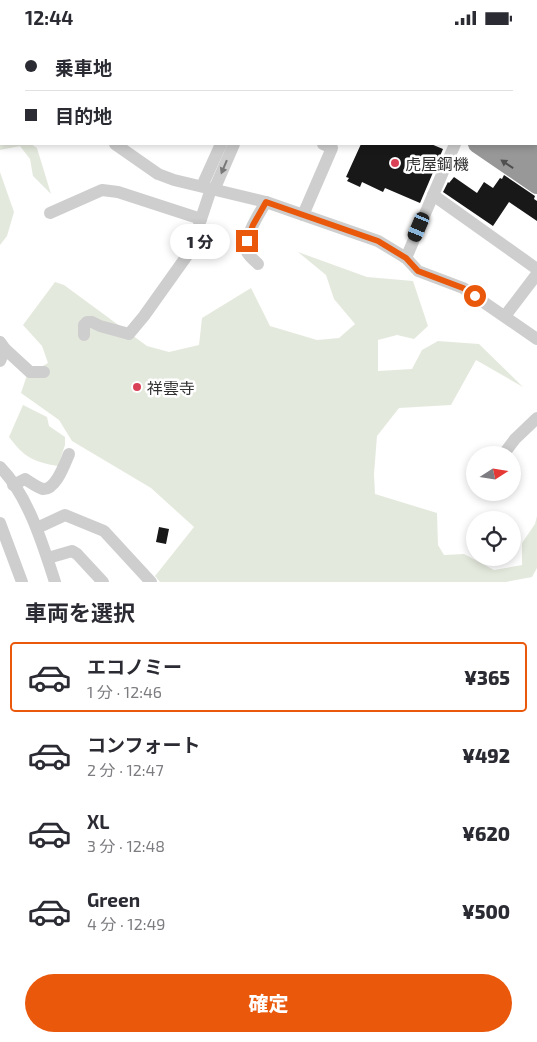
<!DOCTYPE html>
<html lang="ja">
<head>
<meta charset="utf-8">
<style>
	:root { --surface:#fff; --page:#f2f2f3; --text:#2b2b33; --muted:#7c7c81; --line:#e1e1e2; --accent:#ea580c }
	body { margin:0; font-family:"Exo 2","Noto Sans JP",sans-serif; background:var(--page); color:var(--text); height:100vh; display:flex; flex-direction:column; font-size:19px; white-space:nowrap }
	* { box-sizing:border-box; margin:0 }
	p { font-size:16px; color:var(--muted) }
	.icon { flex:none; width:28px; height:28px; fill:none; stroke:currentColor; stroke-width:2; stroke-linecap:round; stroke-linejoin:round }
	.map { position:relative; height:547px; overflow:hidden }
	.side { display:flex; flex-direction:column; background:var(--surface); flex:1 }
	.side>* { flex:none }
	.guide { position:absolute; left:0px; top:0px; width:538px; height:110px; box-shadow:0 2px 8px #0003; display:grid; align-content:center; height:110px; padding:0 25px; background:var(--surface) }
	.needle { width:32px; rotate:78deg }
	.fabs { position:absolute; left:466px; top:411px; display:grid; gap:10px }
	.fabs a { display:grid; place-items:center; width:55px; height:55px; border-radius:50%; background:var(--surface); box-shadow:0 2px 8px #0003; font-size:25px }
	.end { position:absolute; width:22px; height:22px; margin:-11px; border:6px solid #ea580c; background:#fff; box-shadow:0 0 0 2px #fff }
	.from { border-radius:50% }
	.bubble { position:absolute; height:35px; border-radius:18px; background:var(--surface); box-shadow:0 2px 8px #0003; font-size:16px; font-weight:800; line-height:35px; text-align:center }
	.car { position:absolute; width:15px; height:30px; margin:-15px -8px; border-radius:6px; box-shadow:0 0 4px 1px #0007; background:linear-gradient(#222 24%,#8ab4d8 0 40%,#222 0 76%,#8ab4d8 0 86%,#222 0) }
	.guide b { display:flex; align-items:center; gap:18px; height:48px; font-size:19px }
	.guide b+b { border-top:1px solid var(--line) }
	.guide i { width:12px; height:12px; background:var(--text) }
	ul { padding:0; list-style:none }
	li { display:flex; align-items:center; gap:15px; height:70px; margin:0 10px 8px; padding:0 15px; border:2px solid transparent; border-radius:5px }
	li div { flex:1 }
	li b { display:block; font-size:19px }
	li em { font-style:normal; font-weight:800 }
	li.active { border-color:var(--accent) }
	li>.icon { width:45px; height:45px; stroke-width:1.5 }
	h2 { padding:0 25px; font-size:22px; line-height:60px }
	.primary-button { display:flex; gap:10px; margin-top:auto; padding:10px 25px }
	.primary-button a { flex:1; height:58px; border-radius:30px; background:var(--accent); color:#fff; font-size:20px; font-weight:800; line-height:58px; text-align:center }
	.status { display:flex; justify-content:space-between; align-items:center; height:35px; padding:0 25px; background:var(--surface); direction:ltr }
	.status svg { height:14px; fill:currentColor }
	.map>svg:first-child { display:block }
</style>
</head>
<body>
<div class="status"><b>12:44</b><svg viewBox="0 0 49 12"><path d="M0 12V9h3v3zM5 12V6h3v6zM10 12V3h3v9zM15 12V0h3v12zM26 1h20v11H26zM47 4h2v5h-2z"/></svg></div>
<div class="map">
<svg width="537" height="547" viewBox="0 0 537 547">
	<rect width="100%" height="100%" fill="#fff"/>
	<g fill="#e4e9dd">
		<path d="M0 85 1 109H31L37 113 51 159 33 141 30 124 20 111 0 115Z"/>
		<path d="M0 137 14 177 7 201 0 210Z"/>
		<path d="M298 217 367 242 413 246 428 291 414 304 397 300 378 305V336L412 334 422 315 438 306 479 309 523 352 476 325 451 370 399 373 377 401 374 439 375 459 437 478 438 510 444 520 464 519 494 535 522 530V508L535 489 537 481V533L532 542 506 547H160L155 541 194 492 151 453 72 406 59 385 21 358 27 340 48 328 42 311 23 290 55 247 64 250 147 311 169 317 199 310 202 283 251 253 270 291 317 305 339 303 355 289 334 264 326 240Z"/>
		<path d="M23 370 47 382 49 391 65 402V410L58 431C33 427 24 422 9 402Z"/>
	</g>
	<g fill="#181818">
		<path d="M361 109H431L443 114 420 168 385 153 383 157 362 147 360 152 347 146 349 143 346 142Z"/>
		<path d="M504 140 535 161 534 164 537 166V186L509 167 493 191 443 157 448 147 449 148 454 142 477 158 484 147 493 153 500 143 502 144Z"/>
		<path d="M159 492 169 494 166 509 156 507Z"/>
	</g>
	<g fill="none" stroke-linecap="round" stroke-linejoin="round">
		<g stroke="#cecece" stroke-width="12">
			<path d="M161 0 163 1"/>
			<path d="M451 0 453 1"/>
			<path d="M280 1 281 0"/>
			<path d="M293 1 294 0"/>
			<path d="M494 1V0"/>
			<path d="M0 26 1 27"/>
			<path d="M536 41H537"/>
			<path d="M115 109 158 139 174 145 266 167 378 206 406 223 418 236 463 253 537 304"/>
			<path d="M202 151 221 109"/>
			<path d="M214 155 234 109"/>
			<path d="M433 160 537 234"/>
			<path d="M50 178 102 155 118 157 201 184 211 154"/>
			<path d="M303 180 332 113 323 109"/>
			<path d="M406 223 455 109"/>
			<path d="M258 229C255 226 249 221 247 217 243 203 259 179 266 167"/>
			<path d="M505 281 537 239"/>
			<path d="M84 300V290L87 287H92L100 291 129 299 144 281 191 215 201 184"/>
			<path d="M0 307 5 314 0 326"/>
			<path d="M5 314 30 337H44"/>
			<path d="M503 420 515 404 537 383"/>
			<path d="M0 432C28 460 43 510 55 547"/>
			<path d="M13 450 25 444C30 447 38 453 43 454 56 455 65 428 69 419"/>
			<path d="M0 488 22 547"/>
			<path d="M37 493 65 480 104 496 151 547"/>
			<path d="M48 523 72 516 77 519 103 547"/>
		</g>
		<g stroke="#989898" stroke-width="18">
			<path d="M316 0 318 1"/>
			<path d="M340 0 342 1"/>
			<path d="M367 0 369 1"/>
			<path d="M477 109 537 150"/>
			<path d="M500 109 537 134"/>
			<path d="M525 109 537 117"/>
		</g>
	</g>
	<defs><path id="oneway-solid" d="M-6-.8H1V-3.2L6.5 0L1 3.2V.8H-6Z" transform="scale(1.25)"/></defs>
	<use fill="#505050" href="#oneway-solid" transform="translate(507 129) rotate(-146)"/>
	<use fill="#787878" href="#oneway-solid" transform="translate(224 132) rotate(113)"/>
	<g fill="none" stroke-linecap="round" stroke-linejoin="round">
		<path stroke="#ea580c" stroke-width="6" d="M247 206 253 190 266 167 378 206 406 223 418 236 463 253 475 261"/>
	</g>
	<g fill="#d94256" stroke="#fff" stroke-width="2">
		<circle cx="395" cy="128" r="5"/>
		<circle cx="137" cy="352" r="5"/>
	</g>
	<g text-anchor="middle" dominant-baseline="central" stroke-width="5" stroke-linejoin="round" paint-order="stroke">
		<g font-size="16" fill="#313131" stroke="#fff" text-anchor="start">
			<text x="405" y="128">虎屋鋼機</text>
			<text x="147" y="352">祥雲寺</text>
		</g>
	</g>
</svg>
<div class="fabs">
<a><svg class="needle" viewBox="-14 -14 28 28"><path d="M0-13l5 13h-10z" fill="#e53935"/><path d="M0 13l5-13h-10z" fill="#7c7c81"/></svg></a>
<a><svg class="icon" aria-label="locate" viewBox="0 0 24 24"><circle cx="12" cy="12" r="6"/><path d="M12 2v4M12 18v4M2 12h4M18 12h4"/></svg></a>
</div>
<i class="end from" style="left:475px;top:261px"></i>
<i class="end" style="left:247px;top:206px"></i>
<div class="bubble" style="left:170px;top:189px;width:60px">1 分</div>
<i class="car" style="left:419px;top:192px;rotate:203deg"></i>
<div class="guide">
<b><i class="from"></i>乗車地</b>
<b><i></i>目的地</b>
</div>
</div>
<section class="side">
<h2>車両を選択</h2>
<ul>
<li class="active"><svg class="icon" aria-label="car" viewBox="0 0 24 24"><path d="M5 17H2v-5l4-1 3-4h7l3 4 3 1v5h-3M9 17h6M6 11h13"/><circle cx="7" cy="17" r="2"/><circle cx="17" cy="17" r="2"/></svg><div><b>エコノミー</b><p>1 分 · 12:46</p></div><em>¥365</em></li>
<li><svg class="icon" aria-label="car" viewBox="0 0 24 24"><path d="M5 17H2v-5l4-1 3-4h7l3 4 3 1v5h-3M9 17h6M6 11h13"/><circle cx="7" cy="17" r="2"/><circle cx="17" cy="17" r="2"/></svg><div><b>コンフォート</b><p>2 分 · 12:47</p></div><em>¥492</em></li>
<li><svg class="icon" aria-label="car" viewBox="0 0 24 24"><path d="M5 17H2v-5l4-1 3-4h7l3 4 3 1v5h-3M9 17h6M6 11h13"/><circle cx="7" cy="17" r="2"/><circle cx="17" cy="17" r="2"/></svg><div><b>XL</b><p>3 分 · 12:48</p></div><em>¥620</em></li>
<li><svg class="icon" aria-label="car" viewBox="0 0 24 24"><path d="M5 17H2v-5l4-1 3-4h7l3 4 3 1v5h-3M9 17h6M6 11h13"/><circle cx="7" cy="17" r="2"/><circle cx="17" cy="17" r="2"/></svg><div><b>Green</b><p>4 分 · 12:49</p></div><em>¥500</em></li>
</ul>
<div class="primary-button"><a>確定</a></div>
</section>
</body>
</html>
